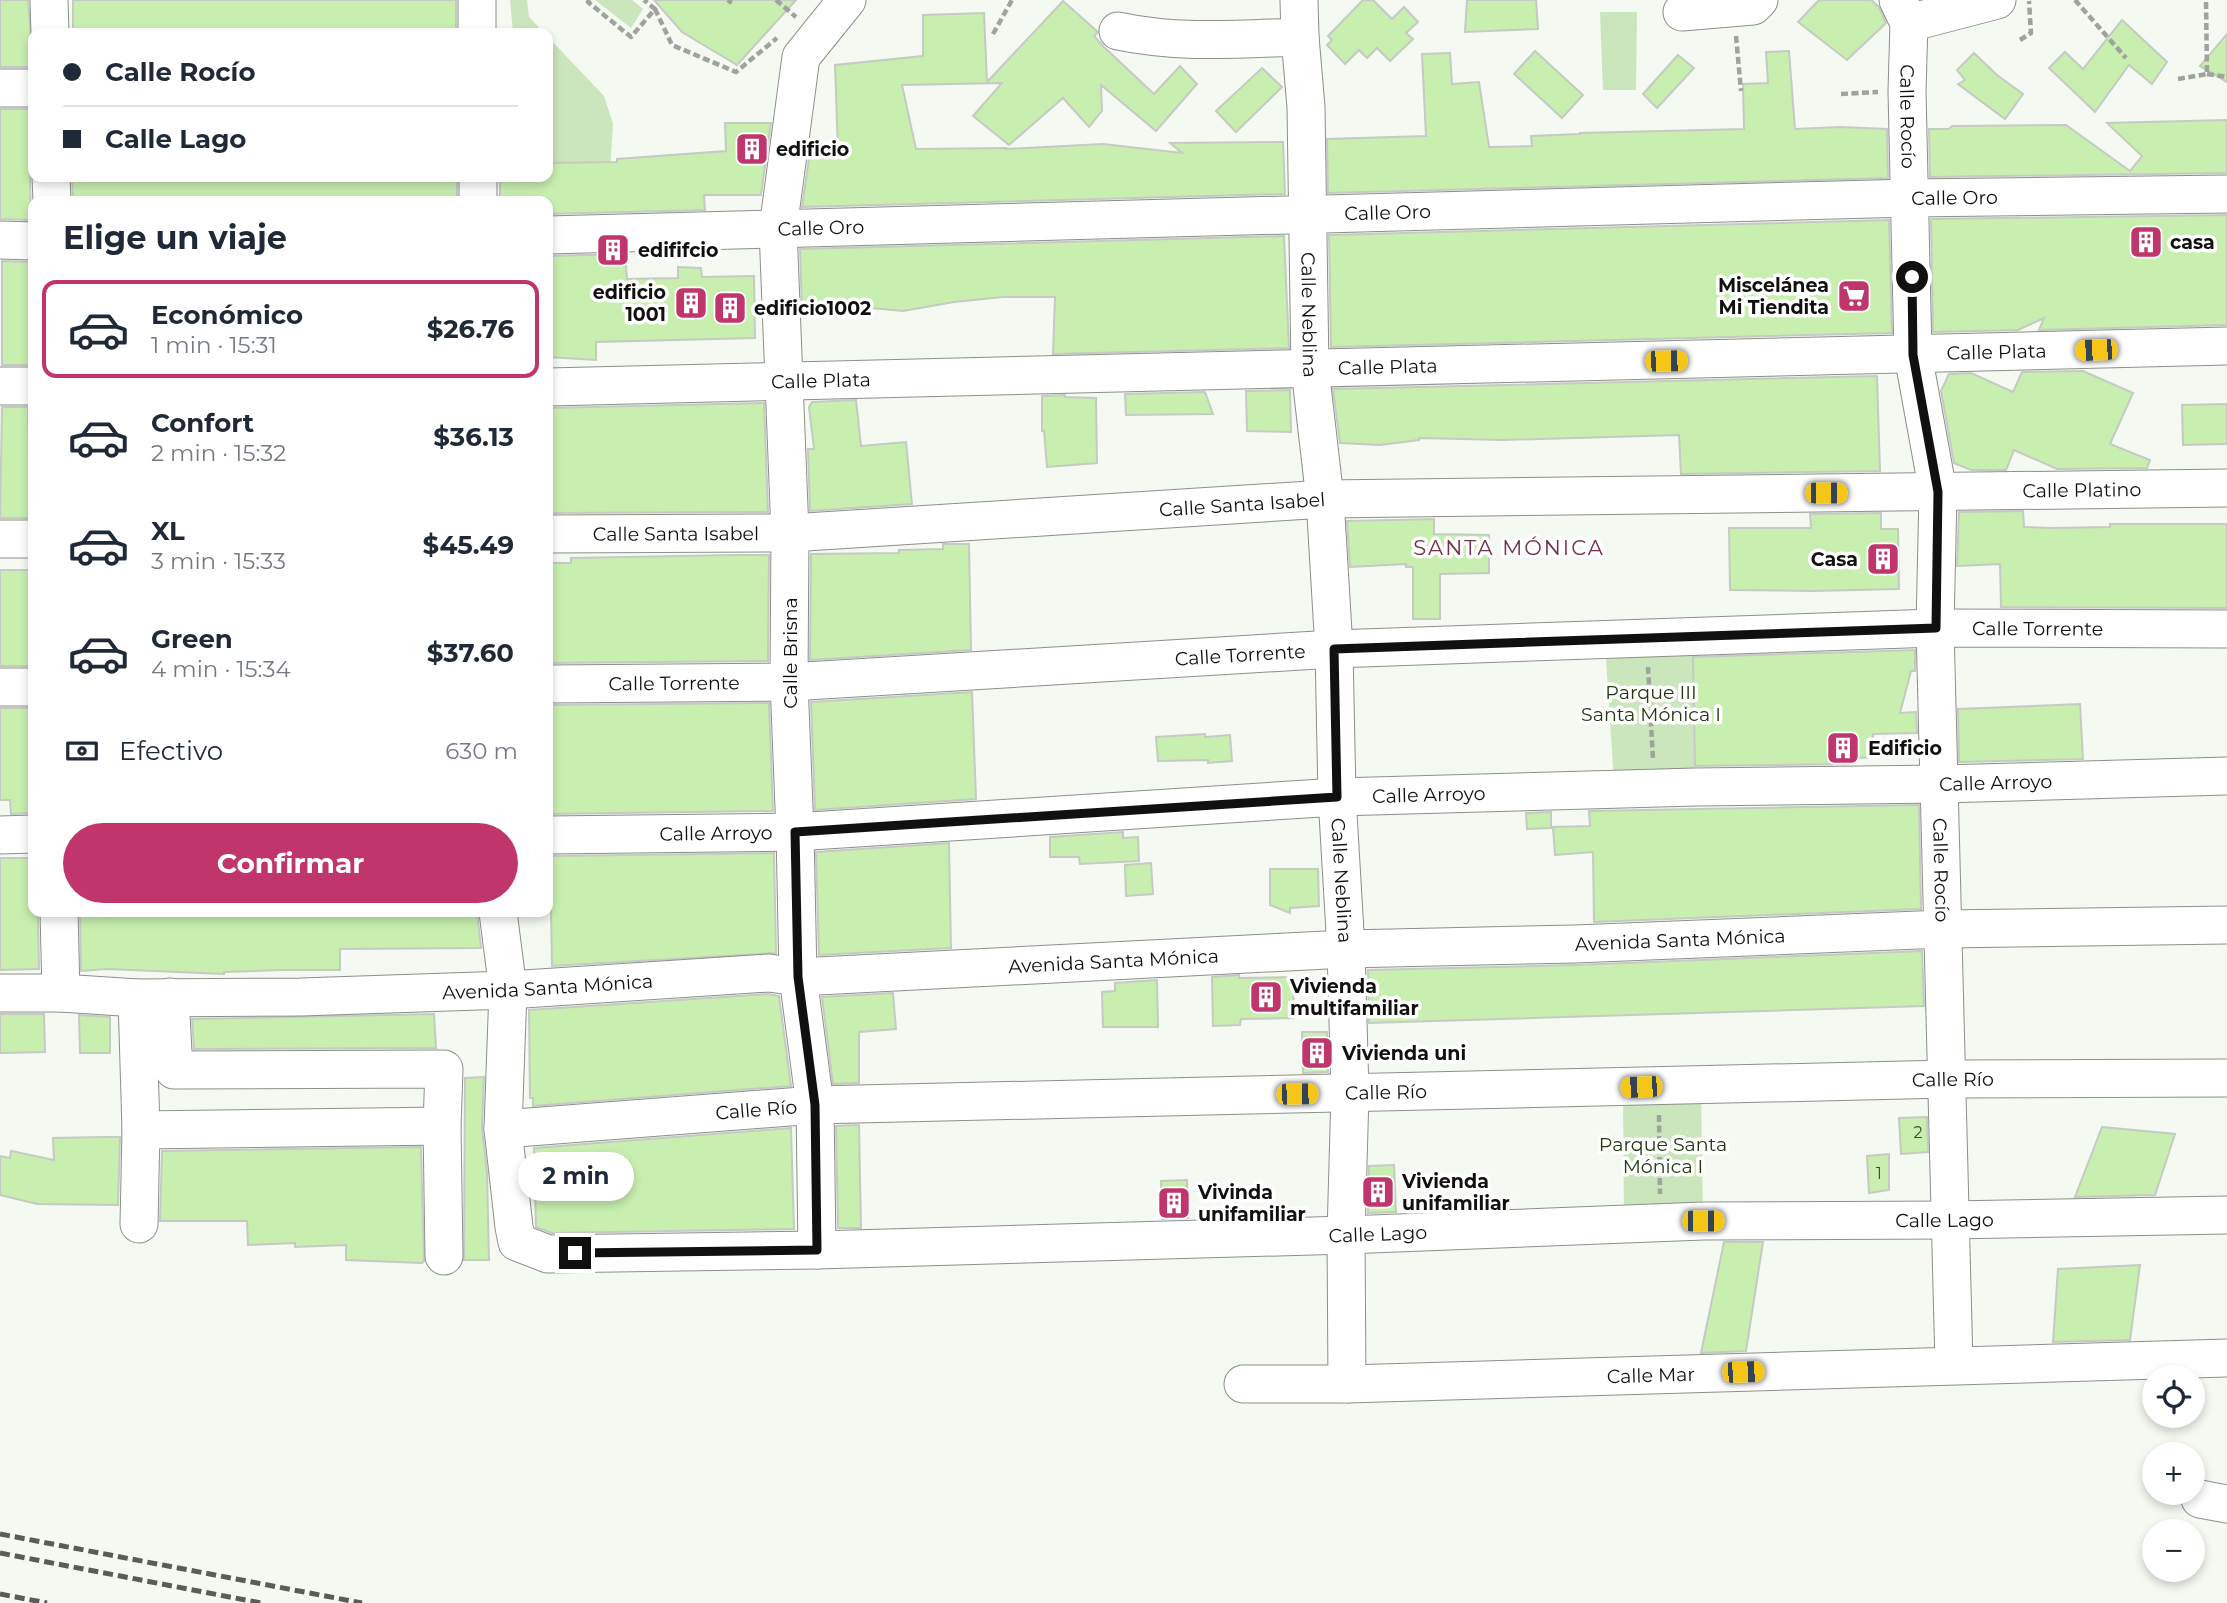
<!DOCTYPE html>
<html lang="es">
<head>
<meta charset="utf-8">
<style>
	:root { --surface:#fff; --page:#f2f2f3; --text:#1f2937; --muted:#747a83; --line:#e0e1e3; --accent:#bf356c }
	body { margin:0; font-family:Montserrat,sans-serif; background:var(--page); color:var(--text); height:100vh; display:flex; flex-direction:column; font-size:26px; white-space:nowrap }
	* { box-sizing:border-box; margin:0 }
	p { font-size:23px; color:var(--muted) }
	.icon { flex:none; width:38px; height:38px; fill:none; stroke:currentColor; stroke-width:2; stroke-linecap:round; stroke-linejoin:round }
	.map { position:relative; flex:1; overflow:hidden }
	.details { position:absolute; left:28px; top:196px; width:525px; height:721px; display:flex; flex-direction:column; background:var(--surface); border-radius:14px; box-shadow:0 4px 10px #0003 }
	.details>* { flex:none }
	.guide { position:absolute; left:28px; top:28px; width:525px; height:154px; border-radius:14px; box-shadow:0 4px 10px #0003; display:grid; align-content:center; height:154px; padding:0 35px; background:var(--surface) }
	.fabs { position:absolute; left:2142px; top:1365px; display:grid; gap:14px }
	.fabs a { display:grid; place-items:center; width:63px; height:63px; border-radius:50%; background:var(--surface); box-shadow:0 4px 10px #0003; font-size:35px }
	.end { position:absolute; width:32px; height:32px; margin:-16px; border:9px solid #10110f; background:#fff; box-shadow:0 0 0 4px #fff }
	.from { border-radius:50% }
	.bubble { position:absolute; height:49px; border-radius:24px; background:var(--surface); box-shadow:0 4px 10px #0003; font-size:23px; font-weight:700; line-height:49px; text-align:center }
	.car { position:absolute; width:21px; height:42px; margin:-21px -10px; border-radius:9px; box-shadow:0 0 5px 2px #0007; background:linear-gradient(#f5c518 24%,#345 0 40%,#f5c518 0 76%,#345 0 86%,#f5c518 0) }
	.guide b { display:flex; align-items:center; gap:24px; height:66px; font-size:26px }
	.guide b+b { border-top:2px solid var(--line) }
	.guide i { width:18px; height:18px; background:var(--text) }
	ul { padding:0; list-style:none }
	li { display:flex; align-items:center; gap:21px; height:98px; margin:0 14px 10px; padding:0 21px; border:4px solid transparent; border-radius:14px }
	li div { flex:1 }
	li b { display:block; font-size:26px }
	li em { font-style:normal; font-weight:700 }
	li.on { border-color:var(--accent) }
	li>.icon { width:63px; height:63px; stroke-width:1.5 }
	h2 { padding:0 35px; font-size:32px; line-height:84px }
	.pay { display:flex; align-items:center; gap:18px; height:77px; padding:0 35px; font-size:26px }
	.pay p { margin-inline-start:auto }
	.primary-button { display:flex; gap:14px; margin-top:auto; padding:14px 35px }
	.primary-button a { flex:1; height:80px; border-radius:42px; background:var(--accent); color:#fff; font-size:28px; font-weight:700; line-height:80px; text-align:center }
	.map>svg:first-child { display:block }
</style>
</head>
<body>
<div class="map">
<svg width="2227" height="1603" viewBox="0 0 2227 1603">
	<rect width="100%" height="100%" fill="#f4f9f1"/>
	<g fill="#cbe5bc">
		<path d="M510 0H527L529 17 544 33H513Z"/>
		<path d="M595 0H632L643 9 631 28Z"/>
		<path d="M1600 12H1637L1636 90H1603Z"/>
		<path d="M548 37 604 96 613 124 609 184 525 185 524 177H548Z"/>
		<path d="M1693 653 1695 778 1614 782 1606 659Z"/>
		<path d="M1701 1086 1703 1221 1624 1224 1623 1088Z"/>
	</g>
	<g fill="#c8efb0" stroke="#c5cac2" stroke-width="2">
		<path d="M0 0H28L33 67H0Z"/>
		<rect x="73" y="0" width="383" height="33"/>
		<path d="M654 0H796L737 65 682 32Z"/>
		<path d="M1363 0H1373L1392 19 1404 7 1418 22 1406 33 1413 39 1390 61 1377 48 1367 58 1359 50 1345 64 1327 45 1332 40 1328 36Z"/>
		<path d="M1467 0H1536L1538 29 1465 32Z"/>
		<path d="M1819 0H1871L1879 7 1886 23 1847 60 1798 22Z"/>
		<path d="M1063 1 1098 32 1094 36 1104 47 1154 94 1180 66 1197 84 1156 131 1101 85 1102 111 1089 127 1063 98 1009 145 973 116 1002 83 902 85 916 149 1007 148 1005 149 1103 144 1182 153 1170 143 1283 142 1285 194 802 207 810 151H838L835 65 923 56V15L984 13 987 82Z"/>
		<path d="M2122 20 2167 62 2152 84 2129 65 2095 112 2049 68 2065 52 2083 69Z"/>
		<path d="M2227 34V82L2200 66Z"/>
		<path d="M1535 51 1583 95 1562 118 1514 74Z"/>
		<path d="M1789 51 1795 129 1840 127 1887 129 1888 178 1328 193 1327 139 1426 136 1422 54 1450 53 1452 84 1479 82 1489 147 1532 146 1531 136 1581 134 1579 133 1744 129 1743 84 1768 83 1766 52Z"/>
		<path d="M1974 53 1997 75 2023 94 2005 119 1958 84 1965 80 1957 70Z"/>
		<path d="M1678 55 1694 68 1657 108 1643 94Z"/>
		<path d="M1262 68 1282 87 1236 132 1216 111Z"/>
		<path d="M0 109H33V162L30 178 31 220 0 219Z"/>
		<path d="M2227 120V173L1930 177 1929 129H1949L1952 126 2066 125 2130 171 2142 156 2107 123Z"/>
		<path d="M725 123H771L761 195H704L705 210 548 214V201H500V177H548V163L617 162V159L726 151Z"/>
		<path d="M72 177H457V201H73Z"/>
		<path d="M2227 215V325L2039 330 2044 318 2018 330 1933 332 1931 219Z"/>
		<path d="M1889 220 1892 333 1331 347 1329 235Z"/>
		<path d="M1284 236 1289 348 1053 354 1055 297H1003L954 302 903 311 850 306 802 311 800 249Z"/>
		<path d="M625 254 627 279 678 278V267L701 268 702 277 754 276 755 338 596 342V360L548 357V256Z"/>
		<path d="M2 261 33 262V365H2Z"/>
		<path d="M2083 371 2133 393 2110 444 2150 460 2147 468 2057 469 2014 450 2006 470H1971L1954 463 1941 391 1949 374 1971 373 2013 392 2022 372Z"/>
		<path d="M1877 376 1880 471 1681 474 1679 435 1503 440 1419 438V440L1380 445 1340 443 1333 389Z"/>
		<path d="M1290 390 1291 432 1247 431 1246 391Z"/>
		<path d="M1205 392 1213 414 1126 415 1125 394Z"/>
		<path d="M1065 395V397L1096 398 1097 463 1047 467 1044 431H1042V396Z"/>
		<path d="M856 400 861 446 906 442 912 504 810 511 808 449H814L809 407 812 402Z"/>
		<path d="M764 403 768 512 548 513V408Z"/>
		<path d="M2227 404V444L2183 445 2182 405Z"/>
		<path d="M2 407H28L29 463H33V518H0Z"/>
		<path d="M2023 511 2024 527 2051 528 2110 527V524H2227V608L2001 607 2000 564 1957 566 1959 512Z"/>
		<path d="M1881 513V529H1898L1899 589 1813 591 1730 590 1729 528H1811L1810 514Z"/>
		<path d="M1434 519V534L1489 535V573L1440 574V619H1413V567H1406V564L1350 567 1347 521Z"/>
		<path d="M943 544H969L971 650 810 660 811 554 899 553V550L943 549Z"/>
		<path d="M736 555H769L768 661 548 663V563H571V558Z"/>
		<rect x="0" y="570" width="33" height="96"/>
		<path d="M1915 650V671H1911L1900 713 1916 712 1917 733 1873 734V757L1858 758 1848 764 1695 766 1693 657Z"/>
		<path d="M972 692 976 799 815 810 811 702Z"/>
		<path d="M769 703 773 811 548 814V705Z"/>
		<path d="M2080 704 2083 759 1959 762 1958 709Z"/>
		<path d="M0 708H33V800H31V813L11 814 10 800H0Z"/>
		<path d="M1205 734V737L1230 735 1232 761 1208 763V760L1158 761 1156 737Z"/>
		<path d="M1919 805 1921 909 1594 922 1593 852 1555 855 1553 827 1590 826 1589 811Z"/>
		<path d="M1551 812V828L1527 829 1526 813Z"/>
		<path d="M1123 832V838L1138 837 1139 861 1080 864 1079 857H1050V837Z"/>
		<path d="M949 843 951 948 819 955 816 852Z"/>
		<path d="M774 853 776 953 552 966 550 856Z"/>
		<path d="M0 858H33V912H38L39 969 0 970Z"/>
		<path d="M1151 863 1153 894 1126 896 1125 865Z"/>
		<path d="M1270 869H1318L1319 906 1290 908V913L1270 905Z"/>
		<path d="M80 912H477L481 948 340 949V970H283L224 972V974L107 969 81 971Z"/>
		<path d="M1922 951 1924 1006 1369 1023 1368 970 1575 965Z"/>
		<path d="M1239 975V978L1293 977 1294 1018 1241 1019 1240 1025 1213 1026 1212 977Z"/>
		<path d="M1157 980 1158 1027H1103L1102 992 1115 991V983Z"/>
		<path d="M893 993 896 1029 859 1032V1083L833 1084 822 997Z"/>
		<path d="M768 994 779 996 791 1086 533 1106V1098H530L529 1010Z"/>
		<path d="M0 1014H44L45 1052 0 1053Z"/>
		<path d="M434 1014 436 1048 194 1049 192 1019Z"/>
		<path d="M79 1015 110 1017V1053H80Z"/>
		<path d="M1302 1032H1327L1328 1072 1303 1073Z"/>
		<path d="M484 1077 482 1128 487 1173 489 1260H464L465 1078Z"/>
		<path d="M1927 1117 1928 1152 1901 1154 1899 1118Z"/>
		<path d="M859 1125 861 1228H838L836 1126Z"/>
		<path d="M2102 1127 2175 1134 2155 1195 2075 1197Z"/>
		<path d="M791 1128 794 1229 552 1233 536 1227 534 1148Z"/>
		<path d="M102 1137H120L118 1205 37 1204 0 1195V1156L10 1158 11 1151 54 1160 53 1138Z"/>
		<path d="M421 1147 424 1261 422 1263 346 1260V1245L295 1247V1243L248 1245 247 1221H160L162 1151Z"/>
		<path d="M1889 1154V1190L1869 1193 1867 1156Z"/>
		<path d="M1394 1165 1396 1212 1368 1213 1369 1166Z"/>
		<path d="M1187 1180 1188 1218 1162 1219 1161 1181Z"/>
		<path d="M1724 1242H1763L1746 1351 1701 1353Z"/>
		<path d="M2140 1265 2130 1340 2053 1342 2058 1269Z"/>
	</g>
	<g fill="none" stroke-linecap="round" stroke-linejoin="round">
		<defs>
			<g id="minor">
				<path d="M49 0 50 33"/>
				<path id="s1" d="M1299 0 1300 37 1306 107 1310 369 1325 499 1334 649 1337 797 1346 949 1350 1093 1346 1235 1347 1384"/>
				<path id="s2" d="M1898 0 1909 23 1907 91 1913 355 1938 492 1935 628 1954 1365"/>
				<path d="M1682 12 1753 6 1759 0"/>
				<path d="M1909 23 1997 0"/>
				<path d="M1118 31C1178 44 1238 39 1300 37"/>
				<path d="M477 33V0"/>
				<path d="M0 88H33"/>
				<path d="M51 177 52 201"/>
				<path d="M478 177V201"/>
				<path id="s3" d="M548 235 1911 198 2227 194"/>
				<path d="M0 240 33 241"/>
				<path d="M0 386H33"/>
				<path id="s4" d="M548 387 2227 346"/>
				<path id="s5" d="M548 534 790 533 1325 499 2227 488"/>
				<path d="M0 539H33"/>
				<path id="s6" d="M548 684 789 682 1334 649 1935 628 2227 629"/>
				<path d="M0 687H33"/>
				<path d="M0 835 33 834"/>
				<path id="s7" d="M548 835 795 832 1337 797 1696 787 1941 784 2227 776"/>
				<path d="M59 912 61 993"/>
				<path id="s8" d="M498 912 508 990 503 1129 514 1227 517 1242 548 1254 817 1250 1346 1235 1703 1221 1950 1220 2227 1215"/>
				<path id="s9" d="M0 993H61L137 998 301 997 508 990 769 973 798 977 1346 949 1575 944 1943 929 2227 925"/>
				<path d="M170 997 174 1070 444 1069 442 1126 444 1256"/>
				<path d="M137 998 141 1130 139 1224"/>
				<path id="s10" d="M503 1129 815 1105 1948 1079 2227 1078"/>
				<path d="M141 1130 442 1126"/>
				<path d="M817 1250 815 1105 798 977 795 832 789 682 790 533 778 229 801 57 847 0"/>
				<path id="s11" d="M1243 1384H1347L2227 1358"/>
				<path d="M2200 1499 2227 1504"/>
			</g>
		</defs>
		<use href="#minor" stroke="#8c9089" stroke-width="39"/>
		<g stroke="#9fa29d" stroke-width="4.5" stroke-dasharray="7 3.5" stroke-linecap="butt">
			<path d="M590 0 588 2 631 37 655 9 644 0"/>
			<path d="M728 0 730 2 731 0"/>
			<path d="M776 0 796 17"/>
			<path d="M2075 0 2126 58"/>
			<path d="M655 9 672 45 736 72 777 38"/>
			<path d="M993 34 1012 0"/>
			<path d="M1736 36 1741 91"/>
			<path d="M2020 40 2031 33 2029 1"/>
			<path d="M2207 74 2227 77"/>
			<path d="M2178 79 2207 74 2206 0"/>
			<path d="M1841 94 1878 92"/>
			<path d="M1648 667 1653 760"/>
			<path d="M1659 1115 1660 1194"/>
		</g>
		<use href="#minor" stroke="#fff" stroke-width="37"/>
		<g stroke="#5a5c58" stroke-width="5" stroke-dasharray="10 5" stroke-linecap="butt">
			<path d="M0 1534 362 1603"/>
			<path d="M0 1553 261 1603"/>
			<path d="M0 1594 47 1603"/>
		</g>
	</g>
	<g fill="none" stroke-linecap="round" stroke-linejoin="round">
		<path stroke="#10110f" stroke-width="9" d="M575 1253 817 1250 815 1105 798 977 795 832 1337 797 1334 649 1936 628 1938 492 1913 355 1912 277"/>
	</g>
	<defs>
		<symbol id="building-square" viewBox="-11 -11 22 22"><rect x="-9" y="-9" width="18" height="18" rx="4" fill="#bf356c" stroke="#fff"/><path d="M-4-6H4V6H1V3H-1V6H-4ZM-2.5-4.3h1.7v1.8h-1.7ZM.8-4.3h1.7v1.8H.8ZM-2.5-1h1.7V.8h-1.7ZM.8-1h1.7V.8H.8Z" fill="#fff"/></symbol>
		<symbol id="supermarket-square" viewBox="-11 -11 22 22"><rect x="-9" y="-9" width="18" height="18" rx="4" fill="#bf356c" stroke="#fff"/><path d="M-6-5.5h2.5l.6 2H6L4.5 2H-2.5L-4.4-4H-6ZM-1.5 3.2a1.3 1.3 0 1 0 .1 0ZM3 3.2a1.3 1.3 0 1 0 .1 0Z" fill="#fff"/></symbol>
	</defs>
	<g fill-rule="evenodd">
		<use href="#building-square" x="733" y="130" width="38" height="38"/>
		<use href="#building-square" x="2127" y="223" width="38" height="38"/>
		<use href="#building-square" x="594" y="231" width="38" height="38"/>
		<use href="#supermarket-square" x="1835" y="277" width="38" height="38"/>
		<use href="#building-square" x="672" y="284" width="38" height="38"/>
		<use href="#building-square" x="711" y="289" width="38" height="38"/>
		<use href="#building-square" x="1864" y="540" width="38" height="38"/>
		<use href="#building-square" x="1824" y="729" width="38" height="38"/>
		<use href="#building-square" x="1247" y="978" width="38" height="38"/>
		<use href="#building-square" x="1298" y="1034" width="38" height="38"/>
		<use href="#building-square" x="1359" y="1173" width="38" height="38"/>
		<use href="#building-square" x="1155" y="1184" width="38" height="38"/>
	</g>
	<g text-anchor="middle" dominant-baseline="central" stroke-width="7" stroke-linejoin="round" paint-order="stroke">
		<g font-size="16" fill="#3e4837">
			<text x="1918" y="1132">2</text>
			<text x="1879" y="1173">1</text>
		</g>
		<g font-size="19" fill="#10110f" stroke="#fff">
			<text stroke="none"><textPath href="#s2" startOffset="119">Calle Rocío</textPath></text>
			<text stroke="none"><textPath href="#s3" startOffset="1407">Calle Oro</textPath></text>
			<text stroke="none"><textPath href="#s3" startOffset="840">Calle Oro</textPath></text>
			<text stroke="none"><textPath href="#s3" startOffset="273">Calle Oro</textPath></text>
			<text stroke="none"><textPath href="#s1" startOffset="315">Calle Neblina</textPath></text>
			<text stroke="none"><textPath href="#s4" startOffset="1449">Calle Plata</textPath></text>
			<text stroke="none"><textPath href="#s4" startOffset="840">Calle Plata</textPath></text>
			<text stroke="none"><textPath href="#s4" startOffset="273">Calle Plata</textPath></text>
			<text stroke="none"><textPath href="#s5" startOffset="1535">Calle Platino</textPath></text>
			<text stroke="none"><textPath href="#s5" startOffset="695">Calle Santa Isabel</textPath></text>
			<text stroke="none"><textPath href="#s5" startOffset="128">Calle Santa Isabel</textPath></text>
			<text stroke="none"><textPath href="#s6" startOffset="1491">Calle Torrente</textPath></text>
			<text transform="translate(790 653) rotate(-90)">Calle Brisna</text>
			<text stroke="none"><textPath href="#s6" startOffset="693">Calle Torrente</textPath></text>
			<text stroke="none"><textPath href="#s6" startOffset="126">Calle Torrente</textPath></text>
			<text stroke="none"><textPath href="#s7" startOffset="1449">Calle Arroyo</textPath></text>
			<text stroke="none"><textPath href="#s7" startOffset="882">Calle Arroyo</textPath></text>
			<text stroke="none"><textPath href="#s7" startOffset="168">Calle Arroyo</textPath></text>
			<text stroke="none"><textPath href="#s2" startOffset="875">Calle Rocío</textPath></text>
			<text stroke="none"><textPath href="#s1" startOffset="882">Calle Neblina</textPath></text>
			<text stroke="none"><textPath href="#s9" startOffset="1682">Avenida Santa Mónica</textPath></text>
			<text stroke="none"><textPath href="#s9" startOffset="1115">Avenida Santa Mónica</textPath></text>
			<text stroke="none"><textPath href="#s9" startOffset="548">Avenida Santa Mónica</textPath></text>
			<text stroke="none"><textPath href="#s10" startOffset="1451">Calle Río</textPath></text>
			<text stroke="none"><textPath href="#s10" startOffset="884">Calle Río</textPath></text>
			<text stroke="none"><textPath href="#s10" startOffset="254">Calle Río</textPath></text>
			<text stroke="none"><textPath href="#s8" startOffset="1762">Calle Lago</textPath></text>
			<text stroke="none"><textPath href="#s8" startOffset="1195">Calle Lago</textPath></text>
			<text stroke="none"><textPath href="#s11" startOffset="408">Calle Mar</textPath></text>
		</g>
		<g font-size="19" font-weight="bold" fill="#10110f" stroke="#fff" text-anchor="start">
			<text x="776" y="149">edificio</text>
			<text x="2170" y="242">casa</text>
			<text x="638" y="250">edififcio</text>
			<text x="1829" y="285" text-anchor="end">Miscelánea<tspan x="1829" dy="22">Mi Tiendita</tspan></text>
			<text x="666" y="292" text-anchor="end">edificio<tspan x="666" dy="22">1001</tspan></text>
			<text x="754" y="308">edificio1002</text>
			<text x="1858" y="559" text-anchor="end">Casa</text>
			<text x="1868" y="748">Edificio</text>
			<text x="1290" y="986">Vivienda<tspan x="1290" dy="22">multifamiliar</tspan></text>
			<text x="1342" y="1053">Vivienda uni</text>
			<text x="1402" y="1181">Vivienda<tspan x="1402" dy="22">unifamiliar</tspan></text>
			<text x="1198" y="1192">Vivinda<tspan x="1198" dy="22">unifamiliar</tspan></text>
		</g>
		<g font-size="19" fill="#21390e" stroke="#fff">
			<text x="1651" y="692">Parque III<tspan x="1651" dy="22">Santa Mónica I</tspan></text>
			<text x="1663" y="1144">Parque Santa<tspan x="1663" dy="22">Mónica I</tspan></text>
		</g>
		<g font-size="21" letter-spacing="2" fill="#753048" stroke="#fff">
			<text x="1509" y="547">SANTA MÓNICA</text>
		</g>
	</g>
</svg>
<div class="fabs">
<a><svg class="icon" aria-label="locate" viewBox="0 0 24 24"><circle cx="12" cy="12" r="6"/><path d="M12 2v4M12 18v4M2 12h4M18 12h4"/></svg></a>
<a>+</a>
<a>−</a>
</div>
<i class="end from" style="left:1912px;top:277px"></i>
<i class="end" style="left:575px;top:1253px"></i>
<div class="bubble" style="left:518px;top:1152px;width:116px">2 min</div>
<i class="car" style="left:2096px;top:350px;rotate:268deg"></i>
<i class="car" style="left:1666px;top:361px;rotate:89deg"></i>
<i class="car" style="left:1826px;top:493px;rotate:90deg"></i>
<i class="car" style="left:1641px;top:1087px;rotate:268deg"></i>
<i class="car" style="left:1297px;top:1094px;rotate:89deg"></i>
<i class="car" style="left:1703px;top:1221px;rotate:90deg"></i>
<i class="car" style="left:1743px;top:1372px;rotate:88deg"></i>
<div class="guide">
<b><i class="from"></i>Calle Rocío</b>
<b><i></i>Calle Lago</b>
</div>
<section class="details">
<h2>Elige un viaje</h2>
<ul>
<li class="on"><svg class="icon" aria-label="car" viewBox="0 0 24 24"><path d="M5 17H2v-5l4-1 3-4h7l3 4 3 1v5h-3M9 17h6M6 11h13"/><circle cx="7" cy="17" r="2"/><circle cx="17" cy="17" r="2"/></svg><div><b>Económico</b><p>1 min · 15:31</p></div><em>$26.76</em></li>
<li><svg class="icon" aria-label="car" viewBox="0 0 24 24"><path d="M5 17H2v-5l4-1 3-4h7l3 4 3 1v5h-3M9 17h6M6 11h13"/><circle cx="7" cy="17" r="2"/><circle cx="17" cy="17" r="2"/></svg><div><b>Confort</b><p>2 min · 15:32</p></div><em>$36.13</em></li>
<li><svg class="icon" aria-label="car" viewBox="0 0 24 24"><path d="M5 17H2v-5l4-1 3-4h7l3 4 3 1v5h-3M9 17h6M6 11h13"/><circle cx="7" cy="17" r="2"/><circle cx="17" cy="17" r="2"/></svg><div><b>XL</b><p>3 min · 15:33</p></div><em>$45.49</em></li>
<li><svg class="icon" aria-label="car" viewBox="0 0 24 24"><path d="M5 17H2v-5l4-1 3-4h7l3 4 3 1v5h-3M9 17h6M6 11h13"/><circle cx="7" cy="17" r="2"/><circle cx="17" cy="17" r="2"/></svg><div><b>Green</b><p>4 min · 15:34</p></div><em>$37.60</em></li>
</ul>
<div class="pay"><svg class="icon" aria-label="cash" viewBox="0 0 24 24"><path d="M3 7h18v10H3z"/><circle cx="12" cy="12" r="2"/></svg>Efectivo<p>630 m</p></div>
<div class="primary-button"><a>Confirmar</a></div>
</section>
</div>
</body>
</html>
